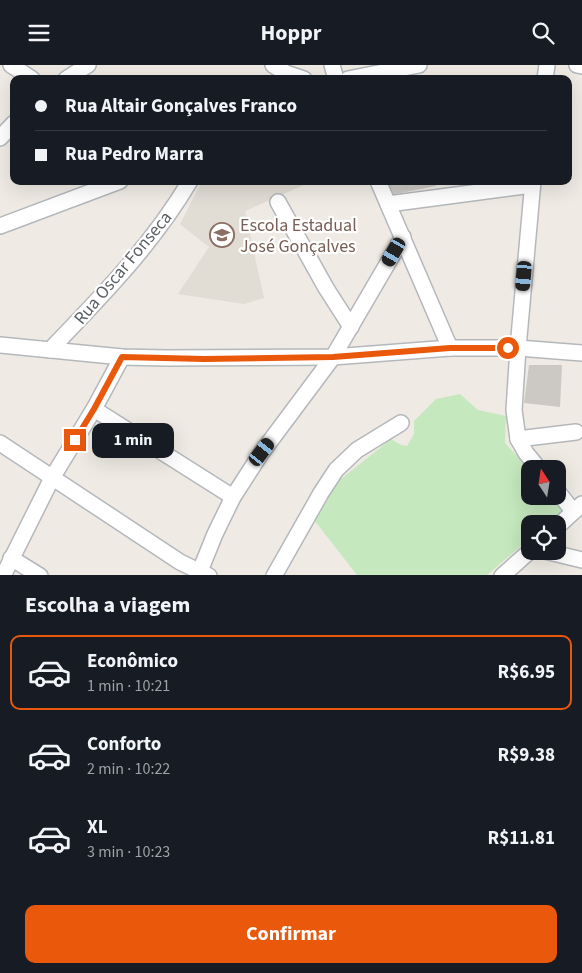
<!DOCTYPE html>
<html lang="pt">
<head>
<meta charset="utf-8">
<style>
	:root { --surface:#171b24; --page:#20242c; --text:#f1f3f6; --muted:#9ea1a6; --line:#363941; --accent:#ea580c }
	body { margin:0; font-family:"Source Sans 3",sans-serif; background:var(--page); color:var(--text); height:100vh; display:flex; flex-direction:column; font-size:19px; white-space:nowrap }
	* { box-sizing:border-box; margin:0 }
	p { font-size:16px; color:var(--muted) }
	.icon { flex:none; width:28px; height:28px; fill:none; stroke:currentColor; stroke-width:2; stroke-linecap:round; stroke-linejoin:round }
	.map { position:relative; height:510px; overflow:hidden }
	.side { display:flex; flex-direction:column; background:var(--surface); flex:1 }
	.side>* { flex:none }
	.guide { position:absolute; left:10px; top:10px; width:562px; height:110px; border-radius:10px; box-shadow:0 5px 20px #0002; display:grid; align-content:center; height:110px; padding:0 25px; background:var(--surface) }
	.needle { width:32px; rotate:348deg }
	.fabs { position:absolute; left:521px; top:395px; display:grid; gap:10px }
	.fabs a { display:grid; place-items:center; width:45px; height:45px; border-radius:10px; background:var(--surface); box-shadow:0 5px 20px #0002; font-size:25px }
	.end { position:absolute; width:22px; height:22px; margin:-11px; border:6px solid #ea580c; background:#fff; box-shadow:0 0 0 2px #fff }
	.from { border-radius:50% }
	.bubble { position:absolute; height:35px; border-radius:10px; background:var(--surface); box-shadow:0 5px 20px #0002; font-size:16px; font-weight:700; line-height:35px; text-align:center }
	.car { position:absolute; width:15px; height:30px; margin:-15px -8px; border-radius:6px; box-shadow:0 0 4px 1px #0007; background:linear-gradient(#222 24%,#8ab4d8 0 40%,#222 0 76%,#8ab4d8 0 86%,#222 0) }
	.guide b { display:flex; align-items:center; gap:18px; height:48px; font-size:19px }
	.guide b+b { border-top:1px solid var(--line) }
	.guide i { width:12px; height:12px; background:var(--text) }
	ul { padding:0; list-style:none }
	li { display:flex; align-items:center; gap:15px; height:75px; margin:0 10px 8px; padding:0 15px; border:2px solid transparent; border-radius:10px }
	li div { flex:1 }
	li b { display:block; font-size:19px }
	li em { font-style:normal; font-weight:700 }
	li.active { border-color:var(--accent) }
	li>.icon { width:45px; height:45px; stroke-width:1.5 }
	h2 { padding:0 25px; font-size:22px; line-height:60px }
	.button { display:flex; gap:10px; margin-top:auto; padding:10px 25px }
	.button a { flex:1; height:58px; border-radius:10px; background:var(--accent); color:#fff; font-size:20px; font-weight:700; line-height:58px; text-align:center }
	header { display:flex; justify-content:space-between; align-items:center; height:65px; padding:0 25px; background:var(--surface); font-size:22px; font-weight:700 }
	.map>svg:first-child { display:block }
</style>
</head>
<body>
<header><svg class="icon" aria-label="menu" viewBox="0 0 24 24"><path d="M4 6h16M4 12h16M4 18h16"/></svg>Hoppr<svg class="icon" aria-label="search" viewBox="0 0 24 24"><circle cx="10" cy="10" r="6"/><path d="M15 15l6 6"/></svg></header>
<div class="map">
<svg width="582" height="511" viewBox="0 0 582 511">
	<rect width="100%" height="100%" fill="#efebe4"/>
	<path fill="#e1dcd4" d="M202 116H313L245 146 264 233 244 239 178 229 209 182 180 159Z"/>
	<path fill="#c5e8be" d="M460 329 478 345 506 351 505 378 530 405V431H554L565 443 547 459H530V473L486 511 357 510 314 455 326 434 341 414 391 374 401 380 407 381 414 369V356L436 334Z"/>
	<g fill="#ccc8c3">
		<path d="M386 116H435L436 121 391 130Z"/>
		<path d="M529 300H562L560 342 524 338Z"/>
	</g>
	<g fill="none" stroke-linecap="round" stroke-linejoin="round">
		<defs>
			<g id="minor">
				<path d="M11 0 32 14"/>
				<path d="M273 0 286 8 304 14"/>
				<path d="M332 0 336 14"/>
				<path d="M577 0 582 1"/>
				<path d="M66 14 88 0"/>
				<path d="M348 14 419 0"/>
				<path d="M545 14 547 0"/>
				<path d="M0 73 14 58"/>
				<path d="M378 116 450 283"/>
				<path d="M533 116 518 283 514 345 518 374 526 388 539 404"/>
				<path d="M278 137 326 223 351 262"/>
				<path d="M388 139 532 120"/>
				<path d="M0 161 120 116"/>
				<path d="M0 280 122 292 166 293 333 292 450 283H518L582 288"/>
				<path d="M50 285C101 232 152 180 190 116"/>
				<path d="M94 344 233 432"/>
				<path d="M518 374 576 367"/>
				<path d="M0 378 180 497 209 511"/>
				<path d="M558 427 573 446"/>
				<path d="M558 461 582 439"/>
				<path d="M545 486 582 495"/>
				<path d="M11 493 40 511"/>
				<path d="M3 511 52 413 94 344 122 292"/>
				<path d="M198 511 215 469 233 432 262 387 333 292 403 172"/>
				<path d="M274 511 321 428 336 405 357 385 401 358"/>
				<path d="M502 511 530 486"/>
			</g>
		</defs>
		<use href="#minor" stroke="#b4b8bc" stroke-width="18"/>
		<use href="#minor" stroke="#fff" stroke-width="15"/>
	</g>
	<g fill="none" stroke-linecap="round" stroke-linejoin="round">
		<path stroke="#ea580c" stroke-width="6" d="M75 375 94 344 122 292 204 294 333 292 450 283H508"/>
	</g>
	<defs>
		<symbol id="school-ring" viewBox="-11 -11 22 22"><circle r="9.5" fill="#fff" stroke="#8d6e63" stroke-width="1.5"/><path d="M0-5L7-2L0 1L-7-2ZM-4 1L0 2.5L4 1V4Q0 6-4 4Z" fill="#8d6e63"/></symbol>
	</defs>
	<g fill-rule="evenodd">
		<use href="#school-ring" x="208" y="156" width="28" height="28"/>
	</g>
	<g text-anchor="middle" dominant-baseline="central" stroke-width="4.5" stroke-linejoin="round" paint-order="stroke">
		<g font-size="18" fill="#785e54" stroke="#fff" text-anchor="start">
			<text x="240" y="160">Escola Estadual<tspan x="240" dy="21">José Gonçalves</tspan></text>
		</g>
		<g font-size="18" fill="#5c6165" stroke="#fff">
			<text transform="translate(123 203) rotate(-50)">Rua Oscar Fonseca</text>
		</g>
	</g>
</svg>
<div class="fabs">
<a><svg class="needle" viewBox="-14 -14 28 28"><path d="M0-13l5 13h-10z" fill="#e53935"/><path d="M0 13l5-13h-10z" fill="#9ea1a6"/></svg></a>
<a><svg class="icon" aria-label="locate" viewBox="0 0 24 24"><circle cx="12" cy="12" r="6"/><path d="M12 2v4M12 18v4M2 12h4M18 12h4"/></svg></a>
</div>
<i class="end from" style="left:508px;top:283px"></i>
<i class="end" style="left:75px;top:375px"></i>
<div class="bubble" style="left:92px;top:358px;width:82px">1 min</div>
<i class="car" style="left:394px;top:187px;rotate:210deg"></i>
<i class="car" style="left:524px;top:211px;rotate:185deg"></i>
<i class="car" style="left:262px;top:387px;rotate:37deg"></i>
<div class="guide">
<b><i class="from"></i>Rua Altair Gonçalves Franco</b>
<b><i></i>Rua Pedro Marra</b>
</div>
</div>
<section class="side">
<h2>Escolha a viagem</h2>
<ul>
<li class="active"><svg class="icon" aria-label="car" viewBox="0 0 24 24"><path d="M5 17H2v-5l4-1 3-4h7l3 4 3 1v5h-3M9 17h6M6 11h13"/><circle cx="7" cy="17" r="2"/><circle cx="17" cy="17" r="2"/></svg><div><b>Econômico</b><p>1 min · 10:21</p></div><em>R$6.95</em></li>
<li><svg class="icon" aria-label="car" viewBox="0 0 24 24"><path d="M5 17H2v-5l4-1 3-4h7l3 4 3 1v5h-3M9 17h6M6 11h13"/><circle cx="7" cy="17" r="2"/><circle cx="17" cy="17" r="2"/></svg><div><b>Conforto</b><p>2 min · 10:22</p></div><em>R$9.38</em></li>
<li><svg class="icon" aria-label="car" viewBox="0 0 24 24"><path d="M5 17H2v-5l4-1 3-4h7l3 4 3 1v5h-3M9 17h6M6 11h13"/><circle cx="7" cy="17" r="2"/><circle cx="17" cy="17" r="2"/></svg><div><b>XL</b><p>3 min · 10:23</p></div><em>R$11.81</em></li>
</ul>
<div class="button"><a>Confirmar</a></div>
</section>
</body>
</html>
